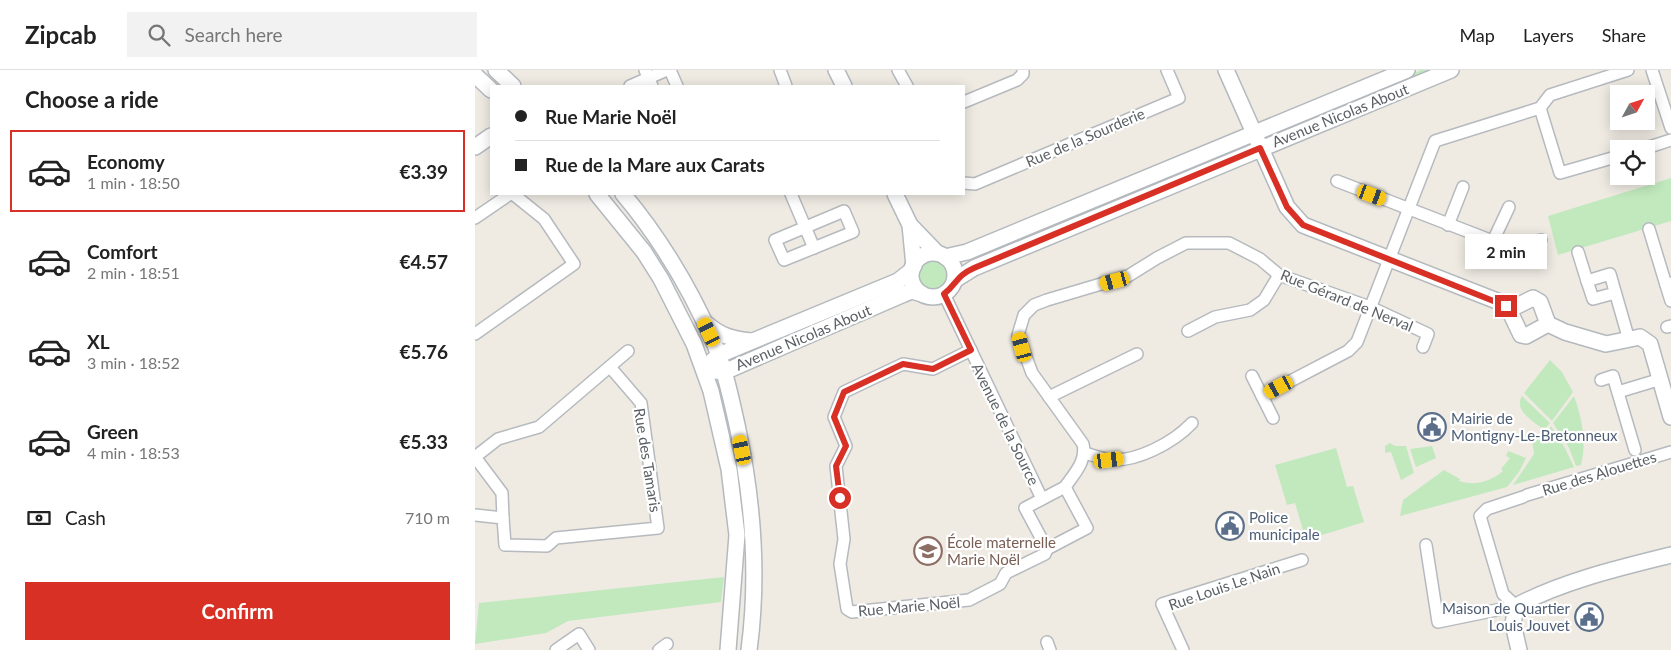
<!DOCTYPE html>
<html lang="en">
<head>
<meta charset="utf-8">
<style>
	:root { --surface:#fff; --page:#f2f2f2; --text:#222; --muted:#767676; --line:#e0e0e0; --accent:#d93025 }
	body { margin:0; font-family:Lato,sans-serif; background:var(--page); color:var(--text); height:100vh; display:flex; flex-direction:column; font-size:19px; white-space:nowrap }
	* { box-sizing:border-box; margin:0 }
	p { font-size:16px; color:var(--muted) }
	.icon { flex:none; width:28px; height:28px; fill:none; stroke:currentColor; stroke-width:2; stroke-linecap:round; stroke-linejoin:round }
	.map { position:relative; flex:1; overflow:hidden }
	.details { display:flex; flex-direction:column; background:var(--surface); width:475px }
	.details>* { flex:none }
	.top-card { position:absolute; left:15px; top:15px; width:475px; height:110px; border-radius:0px; box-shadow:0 2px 12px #0003; display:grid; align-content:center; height:110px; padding:0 25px; background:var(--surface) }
	.needle { width:32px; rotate:50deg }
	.tools { position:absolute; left:1135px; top:15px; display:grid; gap:10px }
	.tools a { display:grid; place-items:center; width:45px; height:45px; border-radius:0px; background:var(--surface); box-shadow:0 2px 12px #0003; font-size:25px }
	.end { position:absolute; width:22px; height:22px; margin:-11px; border:6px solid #d93025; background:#fff; box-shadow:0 0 0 2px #fff }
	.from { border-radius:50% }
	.bubble { position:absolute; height:35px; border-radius:0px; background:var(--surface); box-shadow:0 2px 12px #0003; font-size:16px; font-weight:700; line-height:35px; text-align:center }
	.car { position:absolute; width:15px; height:30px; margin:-15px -8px; border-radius:6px; box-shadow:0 0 4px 1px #0007; background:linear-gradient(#f5c518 24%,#345 0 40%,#f5c518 0 76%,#345 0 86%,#f5c518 0) }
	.top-card b { display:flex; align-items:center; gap:18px; height:48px; font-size:19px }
	.top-card b+b { border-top:1px solid var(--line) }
	.top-card i { width:12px; height:12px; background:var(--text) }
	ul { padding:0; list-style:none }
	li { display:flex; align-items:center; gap:15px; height:82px; margin:0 10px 8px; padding:0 15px; border:2px solid transparent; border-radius:0px }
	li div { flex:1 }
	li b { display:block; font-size:19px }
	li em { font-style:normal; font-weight:700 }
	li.on { border-color:var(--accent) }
	li>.icon { width:45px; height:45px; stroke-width:1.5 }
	h2 { padding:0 25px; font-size:22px; line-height:60px }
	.pay { display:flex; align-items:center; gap:12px; height:55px; padding:0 25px; font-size:19px }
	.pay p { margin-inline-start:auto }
	.action { display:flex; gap:10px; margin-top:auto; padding:10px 25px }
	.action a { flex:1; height:58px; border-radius:0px; background:var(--accent); color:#fff; font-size:20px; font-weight:700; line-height:58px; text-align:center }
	header { display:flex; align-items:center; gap:30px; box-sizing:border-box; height:70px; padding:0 25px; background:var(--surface); border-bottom:1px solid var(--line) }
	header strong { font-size:24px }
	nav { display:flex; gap:28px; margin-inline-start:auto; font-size:18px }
	.search { width:350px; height:45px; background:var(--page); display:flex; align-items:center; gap:12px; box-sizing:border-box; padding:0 18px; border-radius:0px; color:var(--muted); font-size:19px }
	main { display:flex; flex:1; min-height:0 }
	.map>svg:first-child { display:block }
</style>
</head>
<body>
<header>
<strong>Zipcab</strong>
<div class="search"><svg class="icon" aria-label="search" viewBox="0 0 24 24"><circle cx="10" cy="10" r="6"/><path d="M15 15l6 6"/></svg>Search here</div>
<nav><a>Map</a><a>Layers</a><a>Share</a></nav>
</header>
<main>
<section class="details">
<h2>Choose a ride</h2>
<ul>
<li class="on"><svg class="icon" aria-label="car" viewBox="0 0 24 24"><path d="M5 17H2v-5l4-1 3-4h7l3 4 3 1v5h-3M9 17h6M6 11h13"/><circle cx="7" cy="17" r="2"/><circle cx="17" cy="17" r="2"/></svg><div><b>Economy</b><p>1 min · 18:50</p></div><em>€3.39</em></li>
<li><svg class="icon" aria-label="car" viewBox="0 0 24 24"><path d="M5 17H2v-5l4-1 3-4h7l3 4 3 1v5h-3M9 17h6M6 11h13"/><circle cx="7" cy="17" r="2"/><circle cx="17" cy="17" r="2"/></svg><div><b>Comfort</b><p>2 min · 18:51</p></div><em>€4.57</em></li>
<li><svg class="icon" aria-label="car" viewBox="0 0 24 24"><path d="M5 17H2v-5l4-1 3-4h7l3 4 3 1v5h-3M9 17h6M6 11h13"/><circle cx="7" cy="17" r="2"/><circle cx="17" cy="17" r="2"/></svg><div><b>XL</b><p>3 min · 18:52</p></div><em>€5.76</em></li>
<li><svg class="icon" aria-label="car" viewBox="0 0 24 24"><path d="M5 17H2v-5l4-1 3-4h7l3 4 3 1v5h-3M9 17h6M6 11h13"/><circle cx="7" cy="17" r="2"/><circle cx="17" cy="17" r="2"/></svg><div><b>Green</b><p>4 min · 18:53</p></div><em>€5.33</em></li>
</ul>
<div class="pay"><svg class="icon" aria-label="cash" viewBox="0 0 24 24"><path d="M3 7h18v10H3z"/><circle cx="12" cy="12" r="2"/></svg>Cash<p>710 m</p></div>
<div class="action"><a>Confirm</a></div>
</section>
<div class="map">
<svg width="1196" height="580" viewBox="0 0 1196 580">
	<rect width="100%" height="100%" fill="#efebe3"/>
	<g fill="#c1e9bd">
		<path d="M946 0H963L809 63 807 60Z"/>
		<path d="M1196 108V151L1083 185 1073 146Z"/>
		<circle cx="459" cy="204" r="15"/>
		<path d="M1075 290 1087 302 1098 322 1077 351 1049 323Z"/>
		<path d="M1047 326 1075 353 1069 360C1059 351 1038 341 1047 326Z"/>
		<path d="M1099 326C1107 349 1112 371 1106 395L1101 396 1094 378 1078 353Z"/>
		<path d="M1076 356 1090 378 1099 397 1038 415 1059 384 1057 371 1060 368H1069Z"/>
		<path d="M915 373 920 376H931L939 403 926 410 916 382 910 383V376Z"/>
		<path d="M957 376 961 388 941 397 935 379Z"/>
		<path d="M861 378 872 417 878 416 889 452 831 470 820 433 812 435 800 395Z"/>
		<path d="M1033 381 1051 388 1044 402 1032 417 925 446 928 430 969 400 985 409 984 411C1000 416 1015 412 1028 401L1026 399 1035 388 1031 386Z"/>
		<path d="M249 507 246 532 93 551 71 563 0 574 4 533Z"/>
	</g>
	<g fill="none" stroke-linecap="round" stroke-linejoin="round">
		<defs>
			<g id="street">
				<path d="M170 0 177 16"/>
				<path d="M195 0 202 16"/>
				<path d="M305 0 311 16"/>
				<path d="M423 0 432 16"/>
				<path d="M1177 0 1196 58"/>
				<path d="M155 16 192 0"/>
				<path d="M489 32 542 10 548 4V0"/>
				<path d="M1065 38 1085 103 1144 86"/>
				<path d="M1168 79 1196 70"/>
				<path d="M862 111 1033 177 1066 170"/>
				<path d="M489 113 500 114 704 28 692 0"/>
				<path d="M316 124 339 178"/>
				<path d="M369 141 378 162 309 190 300 170Z"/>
				<path d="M0 148 35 124"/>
				<path d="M973 155 988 117"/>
				<path d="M1174 159 1191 215"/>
				<path d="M1018 171 1034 137"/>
				<path d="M1103 182 1112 211"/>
				<path d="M1196 213 1191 215 1196 231"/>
				<path d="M1140 223 1118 229 1112 211 1135 204 1154 270"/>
				<path d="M469 224 567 429"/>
				<path d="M1192 257 1196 256"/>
				<path d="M713 261 740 247 775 240 789 230 804 205"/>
				<path d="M0 264 99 194 69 149 38 124"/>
				<path d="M496 280 458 299 428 294 369 322 359 347 371 376 361 396 369 469 365 494 372 539 377 542 494 530 525 514 531 503 570 484 572 479"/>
				<path d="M777 306 798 348"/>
				<path d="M1126 310 1138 306 1160 380"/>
				<path d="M1143 322 1186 309"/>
				<path d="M787 326 873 281 882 272 960 71 1065 38 1075 25 1153 0"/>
				<path d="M574 327 662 284"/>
				<path d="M610 383C617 385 625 388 632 389 660 394 699 372 717 353"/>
				<path d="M0 387 23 369 64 357 153 281"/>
				<path d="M0 387 27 423 28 448"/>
				<path d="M590 417C599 404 612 391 608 374L557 303 543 265 549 245 559 235 572 230 653 206 682 188 711 173H754L785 189 804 205 895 237 953 264 948 277"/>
				<path d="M590 417 612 458 572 479 550 438Z"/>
				<path d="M1052 425 1196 382"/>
				<path d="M0 445 28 448 30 475 72 476 81 468 183 458 166 333 135 297"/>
				<path d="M951 475 963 552 1041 536"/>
				<path d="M1041 536 1028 524 1005 446 1012 439 1048 427"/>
				<path d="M572 572 575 580"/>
				<path d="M81 580 104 564 114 580"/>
				<path d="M184 580 192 574"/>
				<path d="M708 580 687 534 827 490"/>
			</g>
			<g id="secondary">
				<path d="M21 0 38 16"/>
				<path d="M361 0 369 16"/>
				<path d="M751 0 812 137 828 155 1022 231 1036 239"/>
				<path d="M0 5 16 20"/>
				<path d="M0 77 16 66"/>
				<path d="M122 124 169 182 186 209 219 274 236 321 254 399 262 465 253 580"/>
				<path d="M148 124C186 169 216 220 240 275 250 300 256 328 262 355 278 429 284 505 274 580"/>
				<path d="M420 124 435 155 439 196"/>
				<path d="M435 155 462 183"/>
				<circle cx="458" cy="205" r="22"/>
				<path d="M470 187 492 182 932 0"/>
				<path d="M480 210 499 198 976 0"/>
				<path d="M1058 228 1065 232 1073 254 1051 266 1046 265 1036 244V239Z"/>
				<path d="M232 254C246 266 257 269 276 271"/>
				<path d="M1073 254 1090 262 1131 274 1165 267 1175 274 1196 347"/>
				<path d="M237 291 244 285 423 211 437 200"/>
				<path d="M240 301 249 302 429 224 437 221 447 224"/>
				<path d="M1044 580 1038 554 1041 536C1088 511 1144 498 1196 485"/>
			</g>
		</defs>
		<use href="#street" stroke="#b6babe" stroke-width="14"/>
		<use href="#secondary" stroke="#b4b9be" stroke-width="18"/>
		<use href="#street" stroke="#fff" stroke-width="11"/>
		<use href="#secondary" stroke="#fff" stroke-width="15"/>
	</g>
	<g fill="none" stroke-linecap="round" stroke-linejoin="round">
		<path stroke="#d93025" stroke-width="6" d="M365 428 361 396 371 376 359 347 369 322 428 294 458 299 496 280 469 224C482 214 481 206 499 198L785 78 812 137 828 155 1031 236"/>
	</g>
	<defs>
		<symbol id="civic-ring" viewBox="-11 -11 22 22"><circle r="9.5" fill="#fff" stroke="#5c6f8a" stroke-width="1.5"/><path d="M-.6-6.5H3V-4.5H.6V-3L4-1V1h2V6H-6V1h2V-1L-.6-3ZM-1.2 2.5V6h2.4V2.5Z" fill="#5c6f8a"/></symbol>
		<symbol id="school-ring" viewBox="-11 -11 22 22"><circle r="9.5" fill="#fff" stroke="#8d6e63" stroke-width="1.5"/><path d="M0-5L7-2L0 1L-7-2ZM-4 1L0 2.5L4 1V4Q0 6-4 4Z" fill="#8d6e63"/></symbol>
	</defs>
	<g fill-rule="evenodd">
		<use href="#civic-ring" x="941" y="341" width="32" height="32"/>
		<use href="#civic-ring" x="739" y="440" width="32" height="32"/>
		<use href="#school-ring" x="437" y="465" width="32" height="32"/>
		<use href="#civic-ring" x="1098" y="531" width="32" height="32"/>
	</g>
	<g text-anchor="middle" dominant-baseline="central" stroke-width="4.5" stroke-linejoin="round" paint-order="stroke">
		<g font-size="15" fill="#5b6065" stroke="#fff">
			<text transform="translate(865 45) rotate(-22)">Avenue Nicolas About</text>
			<text transform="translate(610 67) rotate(-23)">Rue de la Sourderie</text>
			<text transform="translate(872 230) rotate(22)">Rue Gérard de Nerval</text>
			<text transform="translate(328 267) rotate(-23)">Avenue Nicolas About</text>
			<text transform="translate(531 354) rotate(64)">Avenue de la Source</text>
			<text transform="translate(173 390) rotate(81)">Rue des Tamaris</text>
			<text transform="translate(1124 403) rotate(-17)">Rue des Alouettes</text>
			<text transform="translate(749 516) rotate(-19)">Rue Louis Le Nain</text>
			<text transform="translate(434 536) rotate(-5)">Rue Marie Noël</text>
		</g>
		<g font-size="15" fill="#4e5e75" stroke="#fff" text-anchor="start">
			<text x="976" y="348">Mairie de<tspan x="976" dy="17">Montigny-Le-Bretonneux</tspan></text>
			<text x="774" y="447">Police<tspan x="774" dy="17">municipale</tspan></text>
			<text x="1095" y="538" text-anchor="end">Maison de Quartier<tspan x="1095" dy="17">Louis Jouvet</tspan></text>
		</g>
		<g font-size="15" fill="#785e54" stroke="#fff" text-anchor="start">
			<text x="472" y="472">École maternelle<tspan x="472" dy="17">Marie Noël</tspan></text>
		</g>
	</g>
</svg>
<div class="tools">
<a><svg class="needle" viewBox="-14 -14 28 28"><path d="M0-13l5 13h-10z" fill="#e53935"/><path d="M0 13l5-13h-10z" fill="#767676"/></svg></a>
<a><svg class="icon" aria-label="locate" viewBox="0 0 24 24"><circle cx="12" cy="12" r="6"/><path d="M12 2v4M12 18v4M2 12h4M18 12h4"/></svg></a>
</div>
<i class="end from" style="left:365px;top:428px"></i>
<i class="end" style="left:1031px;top:236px"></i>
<div class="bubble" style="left:990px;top:164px;width:82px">2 min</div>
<i class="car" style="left:897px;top:125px;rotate:111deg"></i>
<i class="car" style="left:640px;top:211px;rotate:255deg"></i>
<i class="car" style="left:234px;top:262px;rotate:334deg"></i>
<i class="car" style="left:547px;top:277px;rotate:345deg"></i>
<i class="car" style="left:804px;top:317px;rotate:242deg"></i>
<i class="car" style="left:267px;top:380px;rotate:348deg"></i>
<i class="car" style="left:634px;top:390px;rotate:83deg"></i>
<div class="top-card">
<b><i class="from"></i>Rue Marie Noël</b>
<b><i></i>Rue de la Mare aux Carats</b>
</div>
</div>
</main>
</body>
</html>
